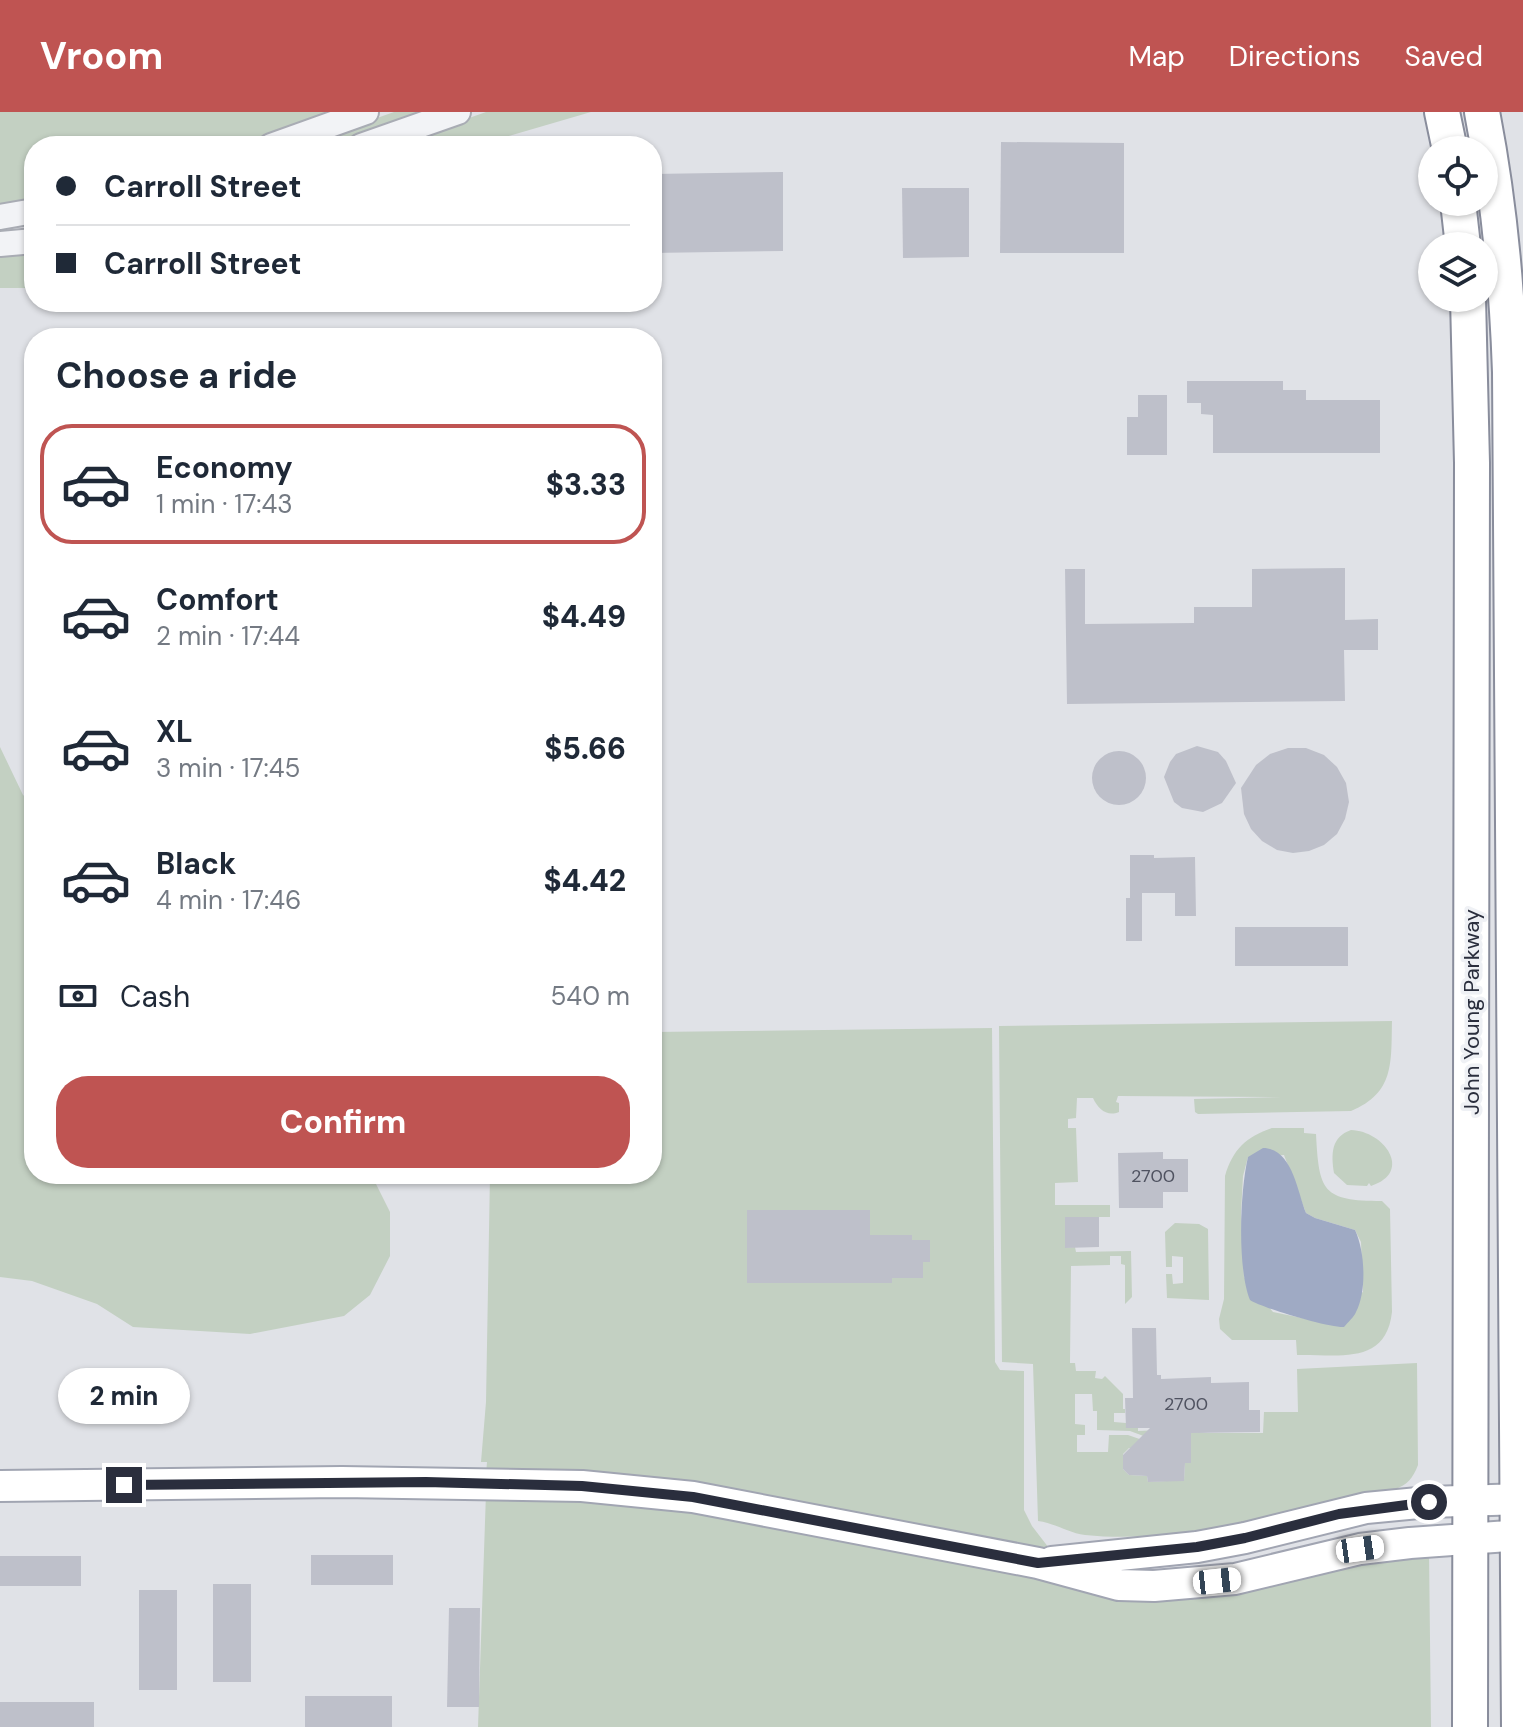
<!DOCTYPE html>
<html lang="en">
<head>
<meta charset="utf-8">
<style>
	:root { --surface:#fff; --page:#f6f6f7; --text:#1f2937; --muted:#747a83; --line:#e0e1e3; --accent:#bf5452 }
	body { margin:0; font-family:"DM Sans",sans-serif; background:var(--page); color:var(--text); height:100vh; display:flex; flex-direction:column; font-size:30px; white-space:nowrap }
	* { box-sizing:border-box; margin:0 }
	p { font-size:26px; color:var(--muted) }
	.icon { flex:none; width:44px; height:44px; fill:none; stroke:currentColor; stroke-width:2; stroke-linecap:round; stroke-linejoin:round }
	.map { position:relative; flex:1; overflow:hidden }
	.panel { position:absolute; left:24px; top:216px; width:638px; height:856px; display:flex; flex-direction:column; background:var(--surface); border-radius:32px; box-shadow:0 2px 6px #0004 }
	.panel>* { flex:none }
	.top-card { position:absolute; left:24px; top:24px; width:638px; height:176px; border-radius:32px; box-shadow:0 2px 6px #0004; display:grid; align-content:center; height:176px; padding:0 32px; background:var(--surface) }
	.buttons { position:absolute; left:1418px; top:24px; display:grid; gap:16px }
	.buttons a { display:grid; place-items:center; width:80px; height:80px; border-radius:50%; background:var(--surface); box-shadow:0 2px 6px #0004; font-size:40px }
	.end { position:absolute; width:36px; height:36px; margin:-18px; border:10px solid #2a2e3d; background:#fff; box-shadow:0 0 0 4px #fff }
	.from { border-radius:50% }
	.bubble { position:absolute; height:56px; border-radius:28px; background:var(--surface); box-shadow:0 2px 6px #0004; font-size:26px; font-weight:800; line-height:56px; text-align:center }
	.car { position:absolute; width:24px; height:48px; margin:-24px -12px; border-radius:10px; box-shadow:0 0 6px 2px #0007; background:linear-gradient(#fff 24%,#345 0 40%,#fff 0 76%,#345 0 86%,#fff 0) }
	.top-card b { display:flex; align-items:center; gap:28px; height:76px; font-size:30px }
	.top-card b+b { border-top:2px solid var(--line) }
	.top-card i { width:20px; height:20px; background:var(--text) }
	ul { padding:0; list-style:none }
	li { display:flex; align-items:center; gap:24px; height:120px; margin:0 16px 12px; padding:0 16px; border:4px solid transparent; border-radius:32px }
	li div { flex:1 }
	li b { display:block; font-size:30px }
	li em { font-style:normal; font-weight:800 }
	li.on { border-color:var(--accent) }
	li>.icon { width:72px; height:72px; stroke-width:1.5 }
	h2 { padding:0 32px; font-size:36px; line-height:96px }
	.pay { display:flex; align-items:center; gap:20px; height:88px; padding:0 32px; font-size:30px }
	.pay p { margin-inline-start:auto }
	.button { display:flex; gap:16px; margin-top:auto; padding:16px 32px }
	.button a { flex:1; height:92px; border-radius:32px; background:var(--accent); color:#fff; font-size:32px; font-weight:800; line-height:92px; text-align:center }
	header { display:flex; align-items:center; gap:48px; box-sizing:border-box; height:112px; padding:0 40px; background:var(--accent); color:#fff }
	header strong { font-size:38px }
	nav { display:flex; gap:44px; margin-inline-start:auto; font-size:28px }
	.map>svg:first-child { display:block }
</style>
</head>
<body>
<header>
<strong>Vroom</strong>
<nav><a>Map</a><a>Directions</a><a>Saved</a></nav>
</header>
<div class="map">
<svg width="1523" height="1615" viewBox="0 0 1523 1615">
	<rect width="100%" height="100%" fill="#e0e2e7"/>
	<g fill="#c3d0c2" fill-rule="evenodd">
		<path d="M0 0H337L243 34H34V89L0 95Z"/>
		<path d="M394 0H429L334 34H298Z"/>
		<path d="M486 0H591L475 34H390Z"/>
		<path d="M34 138V176H0V142Z"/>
		<path d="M0 635 23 683 34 692V1062H371L390 1100V1144L370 1183 344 1204 250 1222 133 1215 97 1192 32 1169 0 1165Z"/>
		<path d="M1392 909C1391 950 1395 981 1351 999L1198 1002 1195 1000 1194 987 1282 985 1118 984 1116 990 1119 991V1000C1107 1005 1098 997 1093 986H1077L1076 1006 1068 1007V1016H1076L1078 1070 1055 1071V1093H1110V1105H1065V1136L1075 1135 1076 1140 1131 1139 1132 1185 1125 1192V1153L1121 1152V1144H1110V1153L1071 1154 1070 1251H1075L1076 1259H1096L1095 1266 1102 1267 1105 1264 1123 1282V1297H1125V1301H1114V1310L1126 1311V1316H1138V1319L1160 1318 1157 1329 1130 1319 1097 1318V1299H1093L1092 1282H1075V1312L1085 1313V1323H1077V1340H1108L1109 1323H1128L1154 1332 1150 1336H1129L1123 1342V1357L1129 1363 1147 1364 1148 1370 1184 1368 1185 1351 1191 1350V1336L1180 1324V1318L1208 1321H1263L1264 1300H1298L1297 1257 1417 1251 1418 1353C1413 1366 1407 1374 1394 1377 1290 1393 1192 1434 1085 1423 1068 1421 1055 1411 1038 1409L1033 1252 1002 1250 999 914Z"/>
		<path d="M992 916 995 1250 1000 1258 1024 1259V1398L1032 1414 1052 1440 486 1362 487 1350H481L486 1290 490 1062H652V920Z"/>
		<path d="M1272 1016H1304V1021L1316 1022C1319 1079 1322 1089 1382 1089L1390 1097 1392 1200C1386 1254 1338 1242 1297 1243L1296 1228H1232L1220 1217 1219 1207 1224 1187 1225 1064C1233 1037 1246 1025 1272 1016ZM1284 1043 1306 1101 1315 1106 1355 1118 1361 1130 1363 1180 1312 1208 1273 1200 1244 1165 1241 1101 1243 1064 1248 1045Z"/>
		<path d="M1351 1018C1384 1019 1414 1060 1371 1074L1369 1071 1367 1074 1347 1073 1334 1061C1331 1042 1331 1025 1351 1018Z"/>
		<path d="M1175 1111 1199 1112 1208 1117 1209 1188 1167 1186 1166 1162H1172L1173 1172 1183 1171V1145L1172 1144V1155H1166L1165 1120Z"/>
		<path d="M486 1381 692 1395 1118 1483 1429 1439 1431 1615H478Z"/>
	</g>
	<path fill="#9faac4" d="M1263 1036C1292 1036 1297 1078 1306 1101L1315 1106 1355 1118C1365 1139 1367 1179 1356 1200 1354 1205 1348 1210 1344 1215 1330 1216 1262 1196 1250 1188 1237 1156 1240 1079 1248 1045Z"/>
	<g fill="#bec0ca">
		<path d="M1001 30 1124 31V141H1000Z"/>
		<path d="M783 60V139L652 141V62Z"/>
		<path d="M902 76H969V145L903 146Z"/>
		<path d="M1187 269H1283V278H1306V288H1380V341H1213V303L1201 302V291H1187Z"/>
		<path d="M1138 283H1167V343H1127V305H1138Z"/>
		<path d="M1345 456V508L1378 507V538H1344L1345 589 1067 592 1065 457H1085V512L1194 511V495H1252V457Z"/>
		<path d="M1197 634 1218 640 1226 649 1236 671 1222 691 1203 700 1182 696 1174 690 1164 665 1170 650 1176 642Z"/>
		<path d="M1288 636H1306L1324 643 1337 655 1346 671 1349 690 1345 707 1337 722 1324 733 1309 739 1293 741 1277 738 1262 729 1251 717 1244 702 1241 676 1256 653 1270 642Z"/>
		<circle cx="1119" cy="666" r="27"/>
		<path d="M1130 743H1154V746L1195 745 1196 804H1175V781H1142V829H1126V786H1130Z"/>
		<rect x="1235" y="815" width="113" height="39"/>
		<path d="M1163 1040V1047H1188V1080H1163V1096H1119L1118 1041Z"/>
		<path d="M747 1098H870V1123H912V1128H930V1150H923V1166H892V1171H747Z"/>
		<path d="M1065 1105H1099V1135L1065 1136Z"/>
		<path d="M1132 1216H1156L1157 1263H1161V1267L1211 1265V1271L1249 1270V1298H1260V1320L1191 1321V1351H1185L1184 1369 1148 1370 1147 1364 1129 1363 1123 1357V1343L1150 1316H1126L1125 1286H1133Z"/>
		<rect x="311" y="1443" width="82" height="30"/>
		<rect x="0" y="1444" width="81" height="30"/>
		<rect x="213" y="1472" width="38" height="98"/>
		<rect x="139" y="1478" width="38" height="100"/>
		<path d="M449 1496H480L479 1595H447Z"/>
		<rect x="305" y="1584" width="87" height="31"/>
		<rect x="0" y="1590" width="94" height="25"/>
	</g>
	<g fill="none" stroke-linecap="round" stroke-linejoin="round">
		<defs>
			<g id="minor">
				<path d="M271 34 366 0"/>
				<path d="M361 34 458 0"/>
				<path d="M0 105 34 99"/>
				<path d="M0 132 34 129"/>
			</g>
			<g id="major">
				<path d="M0 1374 342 1370 582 1374 693 1385 1038 1451 1119 1473 1154 1474 1235 1467 1360 1437 1410 1431 1523 1423"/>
				<path d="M1052 1450 1197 1435 1245 1426 1366 1396 1429 1390 1523 1387"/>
			</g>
			<g id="highway">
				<path d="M1442 0 1450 38"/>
				<path d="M1482 0C1499 87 1507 172 1510 260L1519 1615"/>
				<path d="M1458 90 1463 134"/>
				<path d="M1468 186 1472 351 1470 1615"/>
			</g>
		</defs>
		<use href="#minor" stroke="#a9acb4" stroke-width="28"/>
		<use href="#major" stroke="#a1a5b2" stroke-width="34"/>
		<use href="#highway" stroke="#898d9c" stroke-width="38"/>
		<use href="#minor" stroke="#f2f3f6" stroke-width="24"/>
		<use href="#major" stroke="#fff" stroke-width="30"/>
		<use href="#highway" stroke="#fff" stroke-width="34"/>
	</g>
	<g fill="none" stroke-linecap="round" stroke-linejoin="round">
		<path stroke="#2a2e3d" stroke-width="10" d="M124 1373 426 1370 582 1374 693 1385 1038 1451 1197 1435 1245 1426 1339 1402 1429 1390"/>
	</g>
	<g text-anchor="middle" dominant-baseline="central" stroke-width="7" stroke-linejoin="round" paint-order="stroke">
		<g font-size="18" fill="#4f5260">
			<text x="1153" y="1064">2700</text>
			<text x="1186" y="1292">2700</text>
		</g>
		<g font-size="22" fill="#2a2e3d" stroke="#eff1f5">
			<text transform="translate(1471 900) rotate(-90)">John Young Parkway</text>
		</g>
	</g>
</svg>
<div class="buttons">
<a><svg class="icon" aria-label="locate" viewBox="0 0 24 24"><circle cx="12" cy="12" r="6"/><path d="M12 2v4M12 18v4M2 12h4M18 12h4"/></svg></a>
<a><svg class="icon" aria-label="layers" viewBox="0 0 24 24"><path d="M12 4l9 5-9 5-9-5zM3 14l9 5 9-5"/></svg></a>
</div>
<i class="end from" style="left:1429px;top:1390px"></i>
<i class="end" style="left:124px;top:1373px"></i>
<div class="bubble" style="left:58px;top:1256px;width:132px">2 min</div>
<i class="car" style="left:1360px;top:1437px;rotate:82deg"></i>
<i class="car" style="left:1217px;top:1469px;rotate:84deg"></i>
<div class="top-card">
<b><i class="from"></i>Carroll Street</b>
<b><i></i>Carroll Street</b>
</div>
<section class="panel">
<h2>Choose a ride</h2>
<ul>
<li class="on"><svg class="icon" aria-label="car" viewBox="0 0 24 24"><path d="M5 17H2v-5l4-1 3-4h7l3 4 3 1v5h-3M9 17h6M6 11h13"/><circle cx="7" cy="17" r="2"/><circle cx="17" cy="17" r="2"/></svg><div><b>Economy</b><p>1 min · 17:43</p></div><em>$3.33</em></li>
<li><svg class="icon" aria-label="car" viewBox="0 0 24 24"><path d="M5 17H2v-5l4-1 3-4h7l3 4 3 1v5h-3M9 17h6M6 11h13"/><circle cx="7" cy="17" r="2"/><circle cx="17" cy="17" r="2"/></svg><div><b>Comfort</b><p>2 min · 17:44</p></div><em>$4.49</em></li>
<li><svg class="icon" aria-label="car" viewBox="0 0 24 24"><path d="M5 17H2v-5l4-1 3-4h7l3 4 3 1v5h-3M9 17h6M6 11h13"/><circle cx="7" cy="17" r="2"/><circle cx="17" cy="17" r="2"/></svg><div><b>XL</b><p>3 min · 17:45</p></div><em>$5.66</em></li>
<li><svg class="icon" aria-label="car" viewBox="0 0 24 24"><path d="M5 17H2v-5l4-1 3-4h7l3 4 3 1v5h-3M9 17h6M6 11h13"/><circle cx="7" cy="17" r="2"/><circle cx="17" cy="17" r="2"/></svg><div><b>Black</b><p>4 min · 17:46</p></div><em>$4.42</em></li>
</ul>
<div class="pay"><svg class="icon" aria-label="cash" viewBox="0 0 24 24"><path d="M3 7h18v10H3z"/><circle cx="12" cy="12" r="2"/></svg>Cash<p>540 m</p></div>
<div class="button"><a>Confirm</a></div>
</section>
</div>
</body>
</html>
